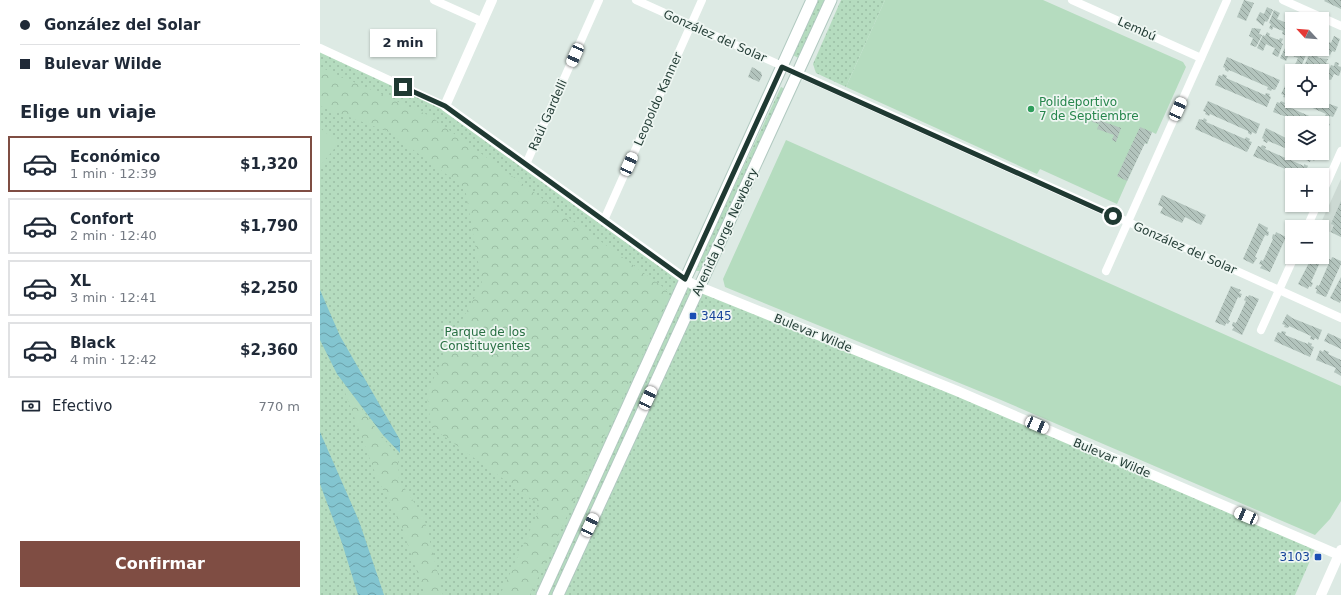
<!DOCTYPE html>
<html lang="es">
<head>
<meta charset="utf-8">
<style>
	:root { --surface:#fff; --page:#f6f6f7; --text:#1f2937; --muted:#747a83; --line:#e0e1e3; --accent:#7f4d43 }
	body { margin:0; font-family:"DejaVu Sans",sans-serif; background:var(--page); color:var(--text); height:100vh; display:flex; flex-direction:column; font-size:15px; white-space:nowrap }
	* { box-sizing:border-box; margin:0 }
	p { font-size:13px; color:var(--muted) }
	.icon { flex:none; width:22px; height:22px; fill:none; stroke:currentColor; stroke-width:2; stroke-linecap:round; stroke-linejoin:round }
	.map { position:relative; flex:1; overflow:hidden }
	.sheet { display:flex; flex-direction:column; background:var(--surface); width:320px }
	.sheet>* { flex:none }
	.top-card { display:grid; align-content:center; height:88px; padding:0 20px; background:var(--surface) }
	.needle { width:26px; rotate:296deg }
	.controls { position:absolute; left:965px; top:12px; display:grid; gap:8px }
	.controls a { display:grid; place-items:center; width:44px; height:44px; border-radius:0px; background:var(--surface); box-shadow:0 1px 3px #0004; font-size:20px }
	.end { position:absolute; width:18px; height:18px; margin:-9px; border:5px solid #1f3932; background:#fff; box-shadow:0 0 0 2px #fff }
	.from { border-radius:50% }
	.bubble { position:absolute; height:28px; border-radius:0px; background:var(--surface); box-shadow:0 1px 3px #0004; font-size:13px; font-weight:700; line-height:28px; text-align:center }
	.car { position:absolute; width:12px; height:24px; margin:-12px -6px; border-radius:5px; box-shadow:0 0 3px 1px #0007; background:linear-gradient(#fff 24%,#345 0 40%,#fff 0 76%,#345 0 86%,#fff 0) }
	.top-card b { display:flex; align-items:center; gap:14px; height:38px; font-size:15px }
	.top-card b+b { border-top:1px solid var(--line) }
	.top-card i { width:10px; height:10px; background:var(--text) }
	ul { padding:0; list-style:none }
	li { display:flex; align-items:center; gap:12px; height:56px; margin:0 8px 6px; padding:0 12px; border:2px solid var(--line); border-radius:0px }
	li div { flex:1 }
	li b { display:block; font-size:15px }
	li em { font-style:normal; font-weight:700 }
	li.selected { border-color:var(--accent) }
	li>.icon { width:36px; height:36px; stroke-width:1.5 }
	h2 { padding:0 20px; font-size:18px; line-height:48px }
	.pay { display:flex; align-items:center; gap:10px; height:44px; padding:0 20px; font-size:15px }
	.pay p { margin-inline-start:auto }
	.action { display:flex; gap:8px; margin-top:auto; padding:8px 20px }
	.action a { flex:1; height:46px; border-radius:0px; background:var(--accent); color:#fff; font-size:16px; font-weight:700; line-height:46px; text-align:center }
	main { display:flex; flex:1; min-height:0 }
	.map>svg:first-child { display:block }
</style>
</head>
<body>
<main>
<section class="sheet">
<div class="top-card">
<b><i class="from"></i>González del Solar</b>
<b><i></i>Bulevar Wilde</b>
</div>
<h2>Elige un viaje</h2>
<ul>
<li class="selected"><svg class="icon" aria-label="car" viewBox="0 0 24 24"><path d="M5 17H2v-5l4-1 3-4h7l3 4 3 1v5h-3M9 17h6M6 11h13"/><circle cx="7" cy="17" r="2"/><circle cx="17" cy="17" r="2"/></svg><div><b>Económico</b><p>1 min · 12:39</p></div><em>$1,320</em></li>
<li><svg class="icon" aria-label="car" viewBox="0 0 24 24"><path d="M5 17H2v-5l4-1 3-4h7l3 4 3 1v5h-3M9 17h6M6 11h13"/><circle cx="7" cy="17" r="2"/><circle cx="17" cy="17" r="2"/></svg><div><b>Confort</b><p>2 min · 12:40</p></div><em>$1,790</em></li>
<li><svg class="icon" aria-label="car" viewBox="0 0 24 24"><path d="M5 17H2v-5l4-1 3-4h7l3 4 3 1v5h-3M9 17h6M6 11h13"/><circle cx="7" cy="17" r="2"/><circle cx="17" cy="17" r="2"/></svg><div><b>XL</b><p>3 min · 12:41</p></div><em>$2,250</em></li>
<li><svg class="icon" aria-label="car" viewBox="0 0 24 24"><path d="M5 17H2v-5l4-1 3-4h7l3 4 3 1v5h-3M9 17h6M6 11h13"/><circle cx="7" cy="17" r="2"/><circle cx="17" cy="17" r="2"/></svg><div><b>Black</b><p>4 min · 12:42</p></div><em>$2,360</em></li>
</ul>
<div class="pay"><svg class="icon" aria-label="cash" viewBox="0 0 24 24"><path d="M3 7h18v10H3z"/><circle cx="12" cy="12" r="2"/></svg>Efectivo<p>770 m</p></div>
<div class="action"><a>Confirmar</a></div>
</section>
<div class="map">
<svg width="1021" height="595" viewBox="0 0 1021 595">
	<defs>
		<pattern id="grass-dots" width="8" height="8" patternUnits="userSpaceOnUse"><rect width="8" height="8" fill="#b5dcbf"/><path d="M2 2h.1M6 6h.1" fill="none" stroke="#9bbea5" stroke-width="1.8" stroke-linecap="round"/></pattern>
		<pattern id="forest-crowns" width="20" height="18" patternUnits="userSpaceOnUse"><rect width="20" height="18" fill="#b5dcbf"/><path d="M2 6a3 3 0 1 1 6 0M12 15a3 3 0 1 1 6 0" fill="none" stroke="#9bbea5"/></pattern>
		<pattern id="water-waves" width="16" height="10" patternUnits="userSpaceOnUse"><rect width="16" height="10" fill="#83c5d0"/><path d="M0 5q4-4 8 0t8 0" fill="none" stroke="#6ba1a9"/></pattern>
		<pattern id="building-back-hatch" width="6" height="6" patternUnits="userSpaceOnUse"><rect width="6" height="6" fill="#b3c4bd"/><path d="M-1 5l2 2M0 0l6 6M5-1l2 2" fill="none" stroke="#91a09a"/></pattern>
	</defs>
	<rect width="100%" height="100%" fill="#ddeae4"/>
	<path fill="#ccd9d3" d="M1021 179V237L999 227Z"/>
	<g fill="url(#grass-dots)">
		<path d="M498 0H506L480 59 473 55Z"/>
		<path d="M521 0H565L526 87 496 73 493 64Z"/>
		<path d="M0 48 125 106 365 279 996 547 975 595H0Z"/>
		<path d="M461 87 467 90 382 271H376V268Z"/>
	</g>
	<g fill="url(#forest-crowns)">
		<path d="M0 67 110 116 347 290 348 300 210 595H180L221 506 111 427 107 394 128 345 162 284 145 188 69 132 0 106Z"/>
		<path d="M20 379 63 438 78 456 79 480 104 517 123 595H105L81 525 57 478Z"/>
	</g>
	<g fill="#b5dcbf">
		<path d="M565 0H723L863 62 866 67 836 134 832 132 827 144 824 143 797 204 720 169 717 174 526 87Z"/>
		<path d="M0 128 19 143 0 166Z"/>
		<path d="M466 140 1021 386V501L1010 519 995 535 681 400 405 287 403 279Z"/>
	</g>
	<g fill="url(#water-waves)">
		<path d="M0 290 20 336 80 440V453L63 435 17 374 0 340Z"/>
		<path d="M0 432 39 521 64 595H38L22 543 0 484Z"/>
	</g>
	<g fill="url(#building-back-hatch)">
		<path d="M924 0 934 3 926 21 917 17Z"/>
		<path d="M1005 0H1021V9L1004 1Z"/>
		<path d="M947 7 953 10 947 22 945 21 943 26 936 20 940 12 944 14Z"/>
		<path d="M954 10 960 13 957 19 962 21 966 23 969 17 972 18V25L969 32 967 31 965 35 962 34 963 31 953 27 952 30 949 28 951 24 949 23Z"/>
		<path d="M932 28 941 29 939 34 942 35 936 47 930 45 933 38 929 36Z"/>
		<path d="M1002 31 1006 33 1003 39 1011 43 1014 36 1020 39 1015 52 1012 51 1010 55 1007 53 1008 51 1002 49Z"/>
		<path d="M947 32 950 34 949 36 959 40 960 38 963 39 961 43 963 44 958 57 952 54 955 48 950 46 946 44 943 51 937 48 943 35 945 36Z"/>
		<path d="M970 43H972V49H986L984 54 986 55 981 67 975 65 978 58 973 56 969 54 966 61 960 58 966 46 968 47Z"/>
		<path d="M993 52 999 58 1008 59 1006 63 1009 64 1003 77 1002 71H999L1000 68 992 64 989 71 983 68 989 55 991 57Z"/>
		<path d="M907 57 960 80 955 90 952 89 951 91 947 89 948 87 909 70 908 72 905 70V68L903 67Z"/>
		<path d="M1015 62 1019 63 1018 66 1021 67V70L1019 76 1014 74 1011 80 1006 78 1011 65 1014 66Z"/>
		<path d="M432 67 441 72 442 76 439 82 428 77Z"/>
		<path d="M903 74 907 76 906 78 945 95 946 93 950 94 949 96 951 97 947 107 895 85 899 75 902 76Z"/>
		<path d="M966 84 972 87V99L963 97 964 95 961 94Z"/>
		<path d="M888 101 940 124 936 134 932 132 931 135 928 133V131L890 114 889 116 885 114 886 112 883 111Z"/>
		<path d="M961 101 965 103 964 105 1003 122 1004 120 1008 121 1007 123 1010 124 1005 134 1002 133V123H983L953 112 957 102 960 103Z"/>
		<path d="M977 101H1001L1018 107 1013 117 1010 116 1009 118 1005 116 1006 114Z"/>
		<path d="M773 118 801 128 796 142 792 140 794 135 777 129 779 124 772 122Z"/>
		<path d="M884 118 887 120 886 122 925 139 926 137 930 139 929 141 932 142 927 152 875 129 879 119 883 120Z"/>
		<path d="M820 127 832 132 827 144 825 143 807 181 797 176Z"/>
		<path d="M946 128 972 141V151L948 141 947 143 943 141 944 139 942 138Z"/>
		<path d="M942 145 946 147 945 149 984 166V164L988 166 987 168 990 169 987 175H980L933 156 938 146 941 147Z"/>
		<path d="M976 153H997L994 161 991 159 990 162 986 160 987 158Z"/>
		<path d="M842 195 886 215 881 225 865 217 862 223 840 213 843 207 838 205Z"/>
		<path d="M1021 201V237L1011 232 1014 225 1011 224Z"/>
		<path d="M939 223 948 228 947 231 949 232 948 236 945 235 935 257 937 258 933 264 923 259Z"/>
		<path d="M956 232 966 237 950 272 940 268 942 265 939 264 941 260 943 261 953 239 952 238 953 234 955 235Z"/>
		<path d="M1002 252 1004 253 1003 256 1005 257 1003 261 1001 260 991 282 993 283 991 287 989 286 988 289 978 284 992 257H1002Z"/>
		<path d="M1012 257 1021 261V264L1006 297 996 293 997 289H995L997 285 999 286 1009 263H1007L1009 259 1011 260Z"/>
		<path d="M1021 277V300L1020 303 1010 298Z"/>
		<path d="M911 286 921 290 919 293 922 294 920 298 918 297 908 320 910 321 908 324 906 323 905 326 895 322Z"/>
		<path d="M929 295 939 299 922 335 912 330 914 327 912 326 913 322 916 323 926 301 924 300 926 296 928 297Z"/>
		<path d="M967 314 972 318 1002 330 998 340 995 338 994 340 990 339 991 336 969 326 968 328 964 327 965 325 962 324Z"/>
		<path d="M962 331 966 332 965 335 988 344V342L992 344 991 346 994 347 990 357 954 341 958 332 961 333Z"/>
		<path d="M1008 333 1021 339V349L1004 341Z"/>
		<path d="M1000 350 1003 352 1004 350 1009 352 1008 354 1021 360V376L1014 372 1016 368 996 360Z"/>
	</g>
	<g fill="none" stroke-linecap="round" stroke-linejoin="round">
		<defs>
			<g id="secondary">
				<path d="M222 595 492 0"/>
				<path d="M238 595 511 0"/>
			</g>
		</defs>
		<use href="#secondary" stroke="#b1c9c0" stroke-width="13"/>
		<g stroke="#fff" stroke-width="8">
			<path d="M114 0 163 22"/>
			<path d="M316 0 1021 318"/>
			<path d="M752 0 881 58"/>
			<path d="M963 0 1021 26"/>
			<path d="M0 48 125 106"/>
			<path d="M206 164 279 0"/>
			<path d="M1002 194 1021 151"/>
			<path d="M284 220 382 0"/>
			<path d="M987 227 997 205"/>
			<path d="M786 271 907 0"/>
			<path d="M941 330 974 257"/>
		</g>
		<g stroke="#fff" stroke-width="10">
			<path d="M172 0 125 106 372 284 637 391 1019 555"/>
			<path d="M1001 595 1021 550"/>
		</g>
		<use href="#secondary" stroke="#fff" stroke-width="11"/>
	</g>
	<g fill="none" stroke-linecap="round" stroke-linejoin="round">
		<path stroke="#1f3932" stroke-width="5" d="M83 87 125 106 365 279 462 67 793 216"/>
	</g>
	<circle fill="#2e9e5b" stroke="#eef6f2" stroke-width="1.5" cx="711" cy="109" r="4"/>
	<g fill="#1a4fb4" stroke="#eef6f2" stroke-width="1.5">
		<rect x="369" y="312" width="8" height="8" rx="2"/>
		<rect x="994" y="553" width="8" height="8" rx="2"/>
	</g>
	<g text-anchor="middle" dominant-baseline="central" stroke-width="3.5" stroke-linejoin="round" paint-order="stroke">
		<g font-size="12" fill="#1f3932" stroke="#eef6f2">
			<text transform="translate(817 29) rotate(24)">Lembú</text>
			<text transform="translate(395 36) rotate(24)">González del Solar</text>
			<text transform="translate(338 99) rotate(-66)">Leopoldo Kanner</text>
			<text transform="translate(228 115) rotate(-66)">Raúl Gardelli</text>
			<text transform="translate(405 232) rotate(-65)">Avenida Jorge Newbery</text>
			<text transform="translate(865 248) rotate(24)">González del Solar</text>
			<text transform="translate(493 333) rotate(22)">Bulevar Wilde</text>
			<text transform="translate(792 458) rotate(23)">Bulevar Wilde</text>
		</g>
		<g font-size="12" fill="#27864d" stroke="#eef6f2" text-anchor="start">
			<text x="719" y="102">Polideportivo<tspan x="719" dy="14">7 de Septiembre</tspan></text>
		</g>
		<g font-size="12" fill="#164399" stroke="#eef6f2" text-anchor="start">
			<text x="381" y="316">3445</text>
			<text x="990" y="557" text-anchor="end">3103</text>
		</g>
		<g font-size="12" fill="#297044" stroke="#eef6f2">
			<text x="165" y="332">Parque de los<tspan x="165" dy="14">Constituyentes</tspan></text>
		</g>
	</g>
</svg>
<div class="controls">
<a><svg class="needle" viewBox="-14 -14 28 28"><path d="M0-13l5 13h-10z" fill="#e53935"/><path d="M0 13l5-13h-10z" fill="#747a83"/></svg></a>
<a><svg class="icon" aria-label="locate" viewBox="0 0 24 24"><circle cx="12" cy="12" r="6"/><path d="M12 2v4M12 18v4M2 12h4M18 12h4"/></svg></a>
<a><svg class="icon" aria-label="layers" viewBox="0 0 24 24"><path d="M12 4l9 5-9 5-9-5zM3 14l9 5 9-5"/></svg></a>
<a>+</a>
<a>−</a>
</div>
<i class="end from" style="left:793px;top:216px"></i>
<i class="end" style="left:83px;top:87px"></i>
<div class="bubble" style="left:50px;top:29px;width:66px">2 min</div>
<i class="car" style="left:255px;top:55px;rotate:204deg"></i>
<i class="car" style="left:858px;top:109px;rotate:24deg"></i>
<i class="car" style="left:309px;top:164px;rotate:24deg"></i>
<i class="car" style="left:328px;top:398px;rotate:25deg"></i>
<i class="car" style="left:717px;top:425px;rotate:113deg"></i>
<i class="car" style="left:926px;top:516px;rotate:293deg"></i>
<i class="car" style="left:270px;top:525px;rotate:25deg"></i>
</div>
</main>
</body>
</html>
